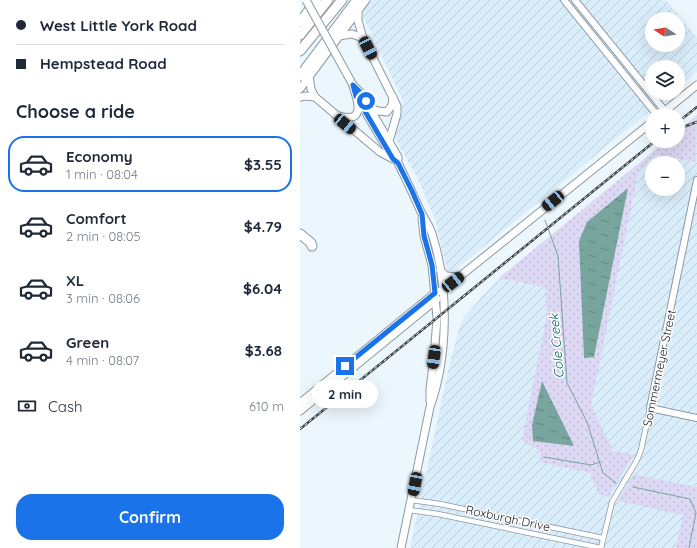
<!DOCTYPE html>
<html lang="en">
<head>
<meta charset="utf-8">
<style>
	:root { --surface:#fff; --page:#f2f2f3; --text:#1f2937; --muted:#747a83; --line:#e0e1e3; --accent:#1a73e8 }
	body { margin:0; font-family:Quicksand,sans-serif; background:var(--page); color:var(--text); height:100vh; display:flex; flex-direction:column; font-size:15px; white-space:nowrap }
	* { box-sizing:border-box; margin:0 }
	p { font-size:13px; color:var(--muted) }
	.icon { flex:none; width:22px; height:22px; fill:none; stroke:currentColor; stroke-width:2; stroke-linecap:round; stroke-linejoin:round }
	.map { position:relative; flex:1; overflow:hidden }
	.details { display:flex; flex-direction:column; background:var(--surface); width:300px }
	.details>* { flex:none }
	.hud { display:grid; align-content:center; height:88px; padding:0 16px; background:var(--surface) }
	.needle { width:26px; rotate:282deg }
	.controls { position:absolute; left:345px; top:12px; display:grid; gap:8px }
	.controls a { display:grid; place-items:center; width:40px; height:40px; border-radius:50%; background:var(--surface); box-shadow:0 4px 16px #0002; font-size:20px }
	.end { position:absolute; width:18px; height:18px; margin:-9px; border:5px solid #1a73e8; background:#fff; box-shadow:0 0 0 2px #fff }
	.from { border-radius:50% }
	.bubble { position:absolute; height:28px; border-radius:14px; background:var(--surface); box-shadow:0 4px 16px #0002; font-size:13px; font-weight:700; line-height:28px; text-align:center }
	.car { position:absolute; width:12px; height:24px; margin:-12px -6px; border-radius:5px; box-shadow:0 0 3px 1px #0007; background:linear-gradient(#222 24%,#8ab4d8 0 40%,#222 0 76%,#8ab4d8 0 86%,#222 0) }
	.hud b { display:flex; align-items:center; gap:14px; height:38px; font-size:15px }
	.hud b+b { border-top:1px solid var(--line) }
	.hud i { width:10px; height:10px; background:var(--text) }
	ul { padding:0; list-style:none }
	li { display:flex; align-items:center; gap:12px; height:56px; margin:0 8px 6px; padding:0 8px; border:2px solid transparent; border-radius:16px }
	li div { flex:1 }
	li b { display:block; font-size:15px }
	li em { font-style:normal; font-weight:700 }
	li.on { border-color:var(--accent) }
	li>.icon { width:36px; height:36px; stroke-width:1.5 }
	h2 { padding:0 16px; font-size:18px; line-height:48px }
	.pay { display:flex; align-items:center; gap:10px; height:44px; padding:0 16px; font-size:15px }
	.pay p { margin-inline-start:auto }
	.button { display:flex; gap:8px; margin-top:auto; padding:8px 16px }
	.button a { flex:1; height:46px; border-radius:16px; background:var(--accent); color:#fff; font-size:16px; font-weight:700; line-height:46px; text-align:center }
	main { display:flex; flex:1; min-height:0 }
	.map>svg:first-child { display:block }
</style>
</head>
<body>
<main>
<section class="details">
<div class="hud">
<b><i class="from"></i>West Little York Road</b>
<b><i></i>Hempstead Road</b>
</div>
<h2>Choose a ride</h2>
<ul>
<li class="on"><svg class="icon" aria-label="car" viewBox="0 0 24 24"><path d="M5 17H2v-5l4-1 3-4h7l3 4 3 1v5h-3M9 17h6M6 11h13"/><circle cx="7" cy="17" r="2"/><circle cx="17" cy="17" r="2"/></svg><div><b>Economy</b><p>1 min · 08:04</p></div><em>$3.55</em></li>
<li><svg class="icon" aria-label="car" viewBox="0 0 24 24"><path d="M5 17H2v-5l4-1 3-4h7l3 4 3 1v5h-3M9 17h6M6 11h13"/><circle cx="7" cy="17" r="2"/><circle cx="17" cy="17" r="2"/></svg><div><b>Comfort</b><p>2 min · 08:05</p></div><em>$4.79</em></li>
<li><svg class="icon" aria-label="car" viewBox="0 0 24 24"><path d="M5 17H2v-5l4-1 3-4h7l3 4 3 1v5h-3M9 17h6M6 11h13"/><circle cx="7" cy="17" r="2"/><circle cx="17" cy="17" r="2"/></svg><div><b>XL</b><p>3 min · 08:06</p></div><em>$6.04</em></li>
<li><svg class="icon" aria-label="car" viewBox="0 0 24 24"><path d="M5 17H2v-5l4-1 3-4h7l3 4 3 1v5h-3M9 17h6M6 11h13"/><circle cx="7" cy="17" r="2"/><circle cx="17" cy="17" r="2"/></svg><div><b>Green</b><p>4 min · 08:07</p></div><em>$3.68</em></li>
</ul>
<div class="pay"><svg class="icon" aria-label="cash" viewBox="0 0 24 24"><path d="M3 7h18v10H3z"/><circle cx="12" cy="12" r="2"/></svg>Cash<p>610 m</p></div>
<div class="button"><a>Confirm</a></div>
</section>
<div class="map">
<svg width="397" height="548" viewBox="0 0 397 548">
	<defs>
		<pattern id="industrial-furrows" width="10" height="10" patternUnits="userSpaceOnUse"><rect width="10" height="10" fill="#daedfa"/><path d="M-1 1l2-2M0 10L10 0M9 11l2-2" fill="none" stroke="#bacbd6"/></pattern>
		<pattern id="grass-dots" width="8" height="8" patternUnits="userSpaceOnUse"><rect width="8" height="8" fill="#ddd8f3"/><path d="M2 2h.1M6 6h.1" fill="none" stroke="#bdb9d0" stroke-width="1.8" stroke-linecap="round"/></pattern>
		<pattern id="water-ripples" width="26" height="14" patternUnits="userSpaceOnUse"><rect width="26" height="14" fill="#78a59d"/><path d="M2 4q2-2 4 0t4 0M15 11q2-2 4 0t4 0" fill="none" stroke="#61867f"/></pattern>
	</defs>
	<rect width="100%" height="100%" fill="#ecf6fd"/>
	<g fill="url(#industrial-furrows)" fill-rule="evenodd">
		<path d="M67 0H366L397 38V72L378 88V67H352V93H372L150 274 147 270 135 219 118 179 95 138 103 101 63 16ZM352 19H378V45H352Z"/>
		<path d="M397 115V548H110L149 367 159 329 164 317 195 282 366 141H378V131ZM352 163H378V189H352Z"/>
	</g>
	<g fill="url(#grass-dots)">
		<path d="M397 115 396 162 358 155 339 169 291 405 313 451 334 455 312 489 309 497 299 494 291 477V473L240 462C243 445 231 449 222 440L247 315 245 287 199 278 366 141H378V131Z"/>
		<path d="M335 475 397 487V548H376L383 515 318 501 323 492Z"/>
	</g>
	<g fill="url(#water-ripples)">
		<path d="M328 188 294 357 284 358 279 241 287 222Z"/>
		<path d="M242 381 274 446 233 441 232 425Z"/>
	</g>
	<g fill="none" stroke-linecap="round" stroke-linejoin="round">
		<g stroke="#78a59d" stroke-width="1">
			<path d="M245 220 258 256 267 383 287 422 303 473 316 483"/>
			<path d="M244 457 291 465 300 462"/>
			<path d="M333 487 390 499 396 513 389 548"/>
		</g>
		<defs>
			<g id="minor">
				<path d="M111 500 140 504 303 538"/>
				<path d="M109 510 138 514 301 548"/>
				<path d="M301 548 312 502 337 460 341 450 350 408"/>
			</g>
			<g id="tertiary">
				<path d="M264 0 357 115"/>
				<path d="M275 0 365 111"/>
				<path d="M397 180 350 408 397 418"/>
			</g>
			<g id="secondary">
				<path d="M58 10V21L63 38 97 106V114L89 141"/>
				<path d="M38 36 52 34 63 38"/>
				<path d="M9 76 11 89 15 97 80 152 93 159"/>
				<path d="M53 85 61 93 98 157V163C106 179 114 196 121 212 125 220 131 228 133 237 149 288 148 357 130 407L101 548"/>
				<path d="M53 86 56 96 92 157"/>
				<path d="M0 89 66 0"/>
				<path d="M0 97 6 96 15 97"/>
				<path d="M70 108 78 111 87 112 92 105 93 97"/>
				<path d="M360 115 397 85"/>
				<path d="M39 116C54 120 61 116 57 100"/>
				<path d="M122 218 124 236 132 265 137 318 134 357 130 389V401"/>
				<path d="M140 270 146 276 160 277"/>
				<path d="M0 403 135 293 143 290 352 122"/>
				<path d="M0 411 137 299"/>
			</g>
			<g id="motorway">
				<path d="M0 22 17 0"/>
				<path d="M0 35 28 0"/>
				<path d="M0 51 42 0"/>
				<path d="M0 76 57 0"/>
				<path d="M0 234 11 243 12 246"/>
			</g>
		</defs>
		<use href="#minor" stroke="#8b9aa5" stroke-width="6"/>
		<use href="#tertiary" stroke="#8b9aa5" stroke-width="8"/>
		<use href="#secondary" stroke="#8b9aa5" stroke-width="9"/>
		<use href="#motorway" stroke="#8b9aa5" stroke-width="11"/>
		<use href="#minor" stroke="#fff" stroke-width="4.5"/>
		<use href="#tertiary" stroke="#fff" stroke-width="6"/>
		<use href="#secondary" stroke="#fff" stroke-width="7"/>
		<use href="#motorway" stroke="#fff" stroke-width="9"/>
		<defs>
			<g id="rail">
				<path d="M378 122 397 107"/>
				<path d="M378 129 397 122"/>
				<path d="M0 429 355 141"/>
			</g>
		</defs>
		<use href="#rail" stroke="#41484d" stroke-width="2.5"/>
		<use href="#rail" stroke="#fff" stroke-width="1" stroke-dasharray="3" stroke-linecap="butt"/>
		<defs>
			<path id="secondary-bridge" d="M6 0 53 85"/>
		</defs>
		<use href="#secondary-bridge" stroke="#8b9aa5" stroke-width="9" stroke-linecap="butt"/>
		<use href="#secondary-bridge" stroke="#fff" stroke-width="7"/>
	</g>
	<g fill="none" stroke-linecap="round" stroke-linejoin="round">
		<path stroke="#1a73e8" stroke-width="5" d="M45 366 135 293 132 265 124 236 122 214 112 191 98 163 93 159 56 96 53 85 61 93 66 101"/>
	</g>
	<g text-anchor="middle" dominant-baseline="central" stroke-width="3" stroke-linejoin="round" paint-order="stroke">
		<g font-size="12" fill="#151b1f" stroke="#fff">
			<text transform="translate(359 368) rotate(-78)">Sommermeyer Street</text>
			<text transform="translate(208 518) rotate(12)">Roxburgh Drive</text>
		</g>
		<g font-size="13" font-style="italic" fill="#036359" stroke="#fff">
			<text transform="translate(256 346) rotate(-95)">Cole Creek</text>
		</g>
	</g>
</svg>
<div class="controls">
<a><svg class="needle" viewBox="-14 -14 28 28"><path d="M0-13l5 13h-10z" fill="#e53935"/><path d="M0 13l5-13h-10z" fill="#747a83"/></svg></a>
<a><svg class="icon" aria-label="layers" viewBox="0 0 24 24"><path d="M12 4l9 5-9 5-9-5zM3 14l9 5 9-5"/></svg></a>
<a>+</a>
<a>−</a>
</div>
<i class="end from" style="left:66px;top:101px"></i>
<i class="end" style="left:45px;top:366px"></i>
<div class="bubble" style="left:12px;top:380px;width:66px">2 min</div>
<i class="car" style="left:68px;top:48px;rotate:153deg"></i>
<i class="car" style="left:45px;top:124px;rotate:129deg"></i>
<i class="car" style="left:253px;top:201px;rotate:231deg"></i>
<i class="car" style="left:153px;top:282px;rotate:52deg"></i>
<i class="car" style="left:134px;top:357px;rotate:188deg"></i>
<i class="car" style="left:115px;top:484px;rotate:191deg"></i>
</div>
</main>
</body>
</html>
